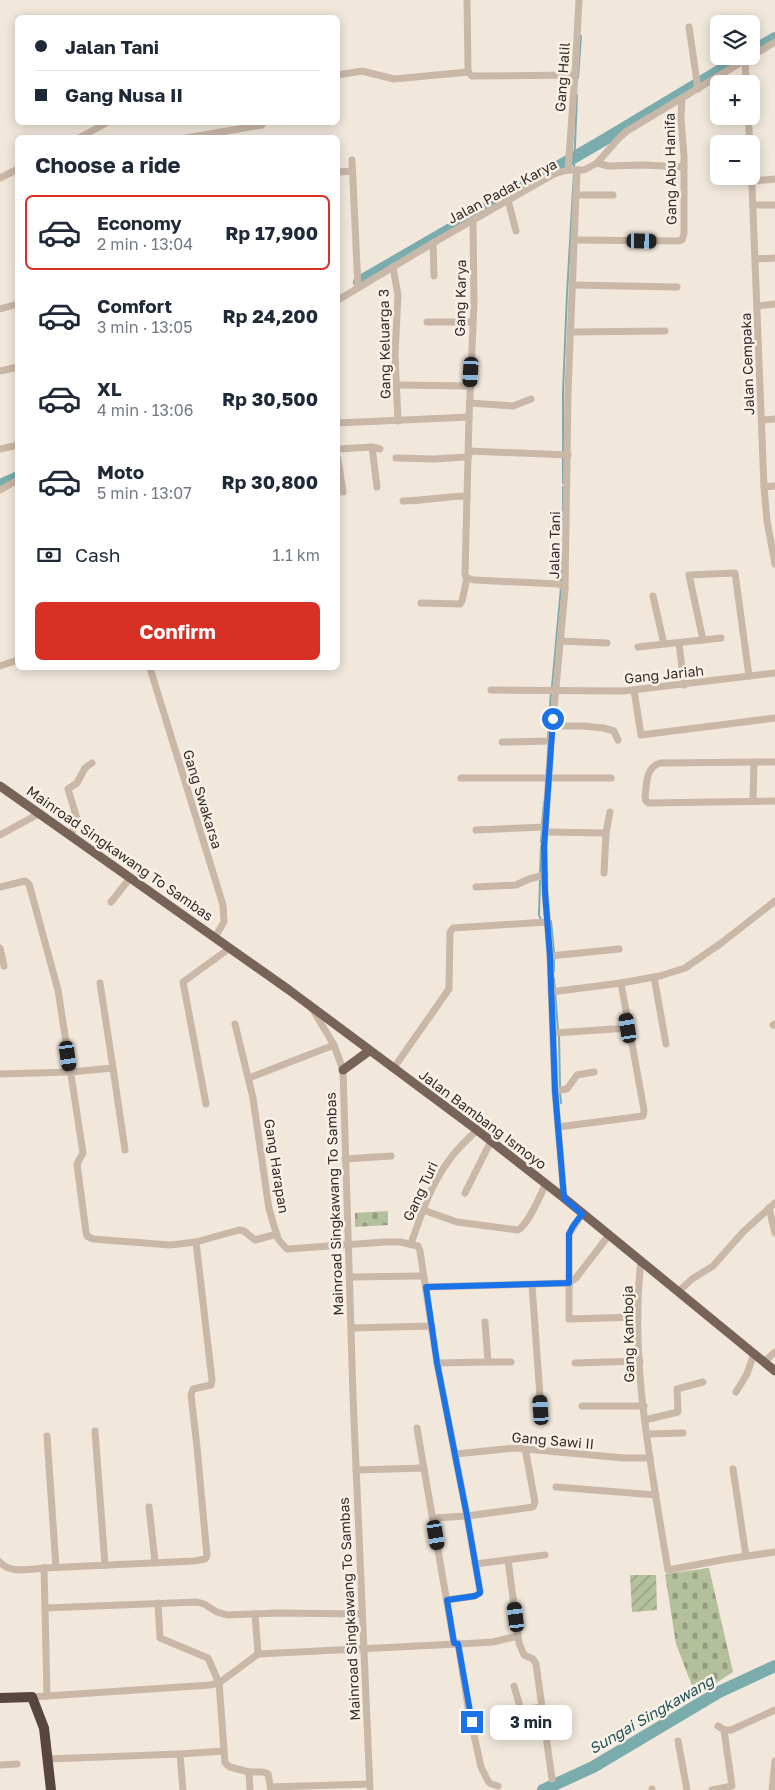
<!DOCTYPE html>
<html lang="en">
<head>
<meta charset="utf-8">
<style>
	:root { --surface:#fff; --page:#f2f2f3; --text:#1f2937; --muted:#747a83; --line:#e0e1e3; --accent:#d93025 }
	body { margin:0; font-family:"Golos Text",sans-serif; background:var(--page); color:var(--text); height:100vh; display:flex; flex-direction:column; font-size:19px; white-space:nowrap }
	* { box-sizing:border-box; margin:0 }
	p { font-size:16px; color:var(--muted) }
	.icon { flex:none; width:28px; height:28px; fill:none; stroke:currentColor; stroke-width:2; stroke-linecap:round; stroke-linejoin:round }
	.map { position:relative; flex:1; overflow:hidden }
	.sheet { position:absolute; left:15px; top:135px; width:325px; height:535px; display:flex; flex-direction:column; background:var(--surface); border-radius:8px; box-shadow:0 2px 12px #0003 }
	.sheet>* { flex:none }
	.top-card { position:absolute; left:15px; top:15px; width:325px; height:110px; border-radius:8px; box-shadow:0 2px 12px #0003; display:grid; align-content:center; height:110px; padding:0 20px; background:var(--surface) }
	.tools { position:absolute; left:710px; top:15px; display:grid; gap:10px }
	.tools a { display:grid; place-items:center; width:50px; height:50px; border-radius:8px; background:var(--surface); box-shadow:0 2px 12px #0003; font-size:25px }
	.end { position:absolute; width:22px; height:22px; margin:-11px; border:6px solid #1a73e8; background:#fff; box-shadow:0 0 0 2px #fff }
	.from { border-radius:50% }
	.bubble { position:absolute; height:35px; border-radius:8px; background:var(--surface); box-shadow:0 2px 12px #0003; font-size:16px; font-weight:700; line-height:35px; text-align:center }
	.car { position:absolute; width:15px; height:30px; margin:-15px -8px; border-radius:6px; box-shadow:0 0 4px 1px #0007; background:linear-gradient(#222 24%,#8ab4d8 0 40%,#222 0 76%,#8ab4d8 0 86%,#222 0) }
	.top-card b { display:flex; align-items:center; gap:18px; height:48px; font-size:19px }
	.top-card b+b { border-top:1px solid var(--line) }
	.top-card i { width:12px; height:12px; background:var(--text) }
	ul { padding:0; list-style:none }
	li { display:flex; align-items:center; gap:15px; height:75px; margin:0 10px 8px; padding:0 10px; border:2px solid transparent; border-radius:8px }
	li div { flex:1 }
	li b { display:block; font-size:19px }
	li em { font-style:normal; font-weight:700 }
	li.selected { border-color:var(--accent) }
	li>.icon { width:45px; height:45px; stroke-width:1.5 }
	h2 { padding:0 20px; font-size:22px; line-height:60px }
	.pay { display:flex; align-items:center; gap:12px; height:55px; padding:0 20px; font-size:19px }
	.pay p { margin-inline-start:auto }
	.action { display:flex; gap:10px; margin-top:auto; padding:10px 20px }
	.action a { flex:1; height:58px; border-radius:8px; background:var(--accent); color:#fff; font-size:20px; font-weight:700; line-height:58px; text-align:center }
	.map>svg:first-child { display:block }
</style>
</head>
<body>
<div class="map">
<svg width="775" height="1790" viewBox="0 0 775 1790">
	<defs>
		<pattern id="cemetery-stones" width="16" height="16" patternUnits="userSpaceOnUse" patternTransform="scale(1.25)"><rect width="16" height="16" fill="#b4c09b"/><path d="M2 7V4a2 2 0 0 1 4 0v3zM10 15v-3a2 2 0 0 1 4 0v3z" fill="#939c7e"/></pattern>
		<pattern id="garden-furrows" width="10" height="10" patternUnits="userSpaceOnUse" patternTransform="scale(1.25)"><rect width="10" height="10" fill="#b4c09b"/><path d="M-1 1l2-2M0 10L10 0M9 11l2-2" fill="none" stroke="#939c7e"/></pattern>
	</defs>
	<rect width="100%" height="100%" fill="#f1e7db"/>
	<g fill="url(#cemetery-stones)">
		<path d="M388 1211V1225L355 1227V1213Z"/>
		<path d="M709 1568 733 1672 696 1696 676 1644 665 1574Z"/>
	</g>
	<path fill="url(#garden-furrows)" d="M630 1575H656L657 1610 632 1612Z"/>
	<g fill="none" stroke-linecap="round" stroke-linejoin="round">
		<g stroke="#7aacae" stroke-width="2">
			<path d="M578 78 581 36"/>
			<path d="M574 168 577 95"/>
			<path d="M563 453V392L567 294 574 173"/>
			<path d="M563 457V483"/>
			<path d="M563 528V487"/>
			<path d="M561 583 562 555"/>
			<path d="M552 687 561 587"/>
			<path d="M548 737 551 692"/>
			<path d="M542 824 544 802"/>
			<path d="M541 842 542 829"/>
			<path d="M540 874 541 846"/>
			<path d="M540 879 539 915 541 920"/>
			<path d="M548 921H551L554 953"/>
			<path d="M554 971V958"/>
			<path d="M554 978 558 1030"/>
			<path d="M559 1035 560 1088"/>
			<path d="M560 1093 561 1103"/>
		</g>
		<g stroke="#7aacae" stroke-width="12">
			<path d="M751 52 775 38"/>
			<path d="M359 282 604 140 744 56"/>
			<path d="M0 485 18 477"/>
			<path d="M543 1790 593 1767 719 1692 775 1666"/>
		</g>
		<g stroke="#c9b7a7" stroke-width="7">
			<path d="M467 0 468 67V72L472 76 575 75"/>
			<path d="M689 27 698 89"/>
			<path d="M745 60 746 84"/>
			<path d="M338 75 362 71 394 79 468 72"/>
			<path d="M748 116 750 144"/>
			<path d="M79 138 108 122"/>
			<path d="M186 138 262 125"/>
			<path d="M352 160 358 288"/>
			<path d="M751 162 764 487 767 521 775 564"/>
			<path d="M597 163 608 166 644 165 684 167"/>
			<path d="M568 170 575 75 579 0"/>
			<path d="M338 172 352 171"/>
			<path d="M0 178 18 169"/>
			<path d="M752 181 775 179"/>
			<path d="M576 195H613"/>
			<path d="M508 200 516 231"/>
			<path d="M753 205H775"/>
			<path d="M473 220 474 303 469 417 465 575 467 578 474 580 559 584 565 588"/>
			<path d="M574 240 677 241 682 240 684 234V156L681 118 682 98"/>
			<path d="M433 243 434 276"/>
			<path d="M756 259 775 258"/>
			<path d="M393 267 398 295 395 355 398 421"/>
			<path d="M572 285 677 287"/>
			<path d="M338 300 433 243 554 174 568 170H584L597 163 620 137 627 131 775 42"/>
			<path d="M757 306 775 304"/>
			<path d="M0 309 18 304"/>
			<path d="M427 322H473"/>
			<path d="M570 332 665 331"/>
			<path d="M0 371 18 367"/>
			<path d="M397 385 471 386"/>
			<path d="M470 403 513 406 531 399"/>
			<path d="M762 420 775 419"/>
			<path d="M338 423 469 417"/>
			<path d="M372 447 377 487"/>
			<path d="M0 449 18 445"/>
			<path d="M338 449 372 447 380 449"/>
			<path d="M469 451 568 455"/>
			<path d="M396 458 434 459 465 457 469 455"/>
			<path d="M338 459 343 492"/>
			<path d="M764 487 775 486"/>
			<path d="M0 490 18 480"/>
			<path d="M403 501C425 501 445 496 467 496"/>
			<path d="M653 596 664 644 703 640"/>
			<path d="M421 603 460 604 462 601 467 578"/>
			<path d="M721 638 703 640 689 575 735 573 749 676"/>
			<path d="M560 641 607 643"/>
			<path d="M679 643 684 685"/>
			<path d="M638 647 664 644"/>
			<path d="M0 666 18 660"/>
			<path d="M150 668 223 905 224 922 215 937"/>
			<path d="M491 690 624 691 775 673"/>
			<path d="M634 690 641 735 775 718"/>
			<path d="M553 726H583L603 728 614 731 618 740"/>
			<path d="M502 742 551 741"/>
			<path d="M775 762 660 763C645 768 647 784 645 797L646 801 649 803 775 801"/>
			<path d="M461 778H611"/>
			<path d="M753 801 754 762"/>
			<path d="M476 830 545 827"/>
			<path d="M545 832 606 833 610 812"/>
			<path d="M0 835 40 813"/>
			<path d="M70 835 78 822 68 789 77 783 85 768 92 763"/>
			<path d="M604 873 606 833"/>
			<path d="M0 887 25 881 29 884 58 990 83 1153 77 1164 86 1232 87 1236 93 1239 170 1245 196 1242 239 1230 244 1231 255 1240 277 1234"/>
			<path d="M476 887 516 885 529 879 545 875"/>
			<path d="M111 902 130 878"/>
			<path d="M0 948 4 966"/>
			<path d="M550 956 619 949"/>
			<path d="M654 977 666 1044"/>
			<path d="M551 992 621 983 660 976 685 968 720 944 775 901"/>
			<path d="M313 1010 334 1045 343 1070 353 1396 370 1790"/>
			<path d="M235 1024 253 1098 269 1209 278 1239 287 1249 385 1242H400L418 1246 420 1251 437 1363 467 1516 480 1591V1593L475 1596 447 1600"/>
			<path d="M773 1025 775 1024"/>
			<path d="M554 1033 629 1028"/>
			<path d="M113 1068 125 1150"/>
			<path d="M393 1069 449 989 450 932 453 928 547 922"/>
			<path d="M0 1074 71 1072 113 1068 100 983"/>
			<path d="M249 1078 334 1045"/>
			<path d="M555 1091 567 1089 577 1075 594 1072"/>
			<path d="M206 1104 183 982 230 948"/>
			<path d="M558 1127 643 1116 644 1110 621 983"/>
			<path d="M345 1159 391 1156"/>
			<path d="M465 1193 491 1141"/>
			<path d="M564 1198 555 1091 550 956 545 892 544 847 551 741 565 590 568 392 577 171"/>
			<path d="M769 1208 775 1233"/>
			<path d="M423 1210 457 1222 518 1230C529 1224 540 1195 546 1184"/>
			<path d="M609 1235 576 1278 569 1283V1319L638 1317"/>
			<path d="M411 1244C421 1215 431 1183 450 1159 458 1148 468 1139 477 1130"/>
			<path d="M641 1262C629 1361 652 1471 668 1570L727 1559 775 1552"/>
			<path d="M350 1277 420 1276"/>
			<path d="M532 1285 541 1410"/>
			<path d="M426 1287 569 1283V1234L582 1214"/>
			<path d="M678 1292 692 1279 713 1266 743 1232 775 1203"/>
			<path d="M352 1328 432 1326"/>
			<path d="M488 1362H511"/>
			<path d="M764 1362 775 1352"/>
			<path d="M437 1363 488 1362 485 1322"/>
			<path d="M575 1363 640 1361"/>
			<path d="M736 1392 747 1374 754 1353"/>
			<path d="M582 1406H644"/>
			<path d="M645 1420 678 1412 677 1389 703 1382"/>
			<path d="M417 1428 454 1643"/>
			<path d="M95 1431 105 1565"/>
			<path d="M647 1434 683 1433"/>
			<path d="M47 1436 56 1567"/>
			<path d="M455 1454 515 1448 624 1458H650"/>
			<path d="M733 1469 746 1556"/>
			<path d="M356 1470 424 1468"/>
			<path d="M556 1487 656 1495"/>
			<path d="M149 1507 155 1562"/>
			<path d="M433 1518 467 1516 533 1507 535 1502 525 1448"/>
			<path d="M508 1560 519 1643 524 1655 533 1659 536 1664 552 1779"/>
			<path d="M0 1562C9 1574 31 1569 44 1568"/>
			<path d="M475 1564 545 1555"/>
			<path d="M158 1603 160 1638 208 1658 219 1683 225 1763 230 1767 249 1772 250 1790"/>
			<path d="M45 1608 44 1568 194 1561 205 1559 207 1556 197 1447 191 1395 193 1389 211 1385 212 1380 196 1242"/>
			<path d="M255 1614 258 1654"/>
			<path d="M458 1643 468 1707 481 1767 488 1781 491 1784 498 1786"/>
			<path d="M514 1686 521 1710 542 1707"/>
			<path d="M47 1696 45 1608 197 1602 204 1604 217 1612 227 1615 277 1613 362 1614"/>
			<path d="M32 1697 210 1685 219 1683 258 1654 477 1643 493 1642 518 1636"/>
			<path d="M718 1726 724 1730H731L775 1710"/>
			<path d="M678 1741 687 1790"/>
			<path d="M48 1759 180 1754"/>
			<path d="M0 1765 17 1764"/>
			<path d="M249 1772H263L268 1774 271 1790"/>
			<path d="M271 1787 369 1784"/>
			<path d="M652 1789V1790"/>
			<path d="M183 1790 180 1754 223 1751"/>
			<path d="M712 1790 732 1786 724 1730"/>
			<path d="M772 1790 775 1761"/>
		</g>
		<g stroke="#786359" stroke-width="9">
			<path d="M0 786 289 990 477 1130 564 1198 775 1371"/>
			<path d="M343 1070 369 1051"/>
		</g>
		<path stroke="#57463f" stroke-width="10" d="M0 1698 32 1697 44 1728 51 1790"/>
	</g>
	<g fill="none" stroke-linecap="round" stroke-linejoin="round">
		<path stroke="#1a73e8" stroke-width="6" d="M472 1722 458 1644 454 1643 447 1600 475 1596 480 1593V1591L467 1516 437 1363 426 1287 569 1283V1234L573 1226 582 1214 564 1198 555 1091 550 956 545 892 544 847 553 719"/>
	</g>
	<g text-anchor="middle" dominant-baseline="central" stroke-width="5" stroke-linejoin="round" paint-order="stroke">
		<g font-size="14" fill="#362c27" stroke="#f9f1e7">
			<text transform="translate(562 77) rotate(-86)">Gang Halil</text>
			<text transform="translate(670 169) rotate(-91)">Gang Abu Hanifa</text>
			<text transform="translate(502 191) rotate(-28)">Jalan Padat Karya</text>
			<text transform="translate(460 298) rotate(-89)">Gang Karya</text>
			<text transform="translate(384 344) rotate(-91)">Gang Keluarga 3</text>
			<text transform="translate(747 364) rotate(-92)">Jalan Cempaka</text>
			<text transform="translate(554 545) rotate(-89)">Jalan Tani</text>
			<text transform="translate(664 674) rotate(-6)">Gang Jariah</text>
			<text transform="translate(203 799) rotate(73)">Gang Swakarsa</text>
			<text transform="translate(120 853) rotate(35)">Mainroad Singkawang To Sambas</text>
			<text transform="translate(483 1119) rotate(37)">Jalan Bambang Ismoyo</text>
			<text transform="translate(277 1166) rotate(81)">Gang Harapan</text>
			<text transform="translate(420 1191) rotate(-65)">Gang Turi</text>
			<text transform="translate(334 1204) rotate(-92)">Mainroad Singkawang To Sambas</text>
			<text transform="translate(628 1334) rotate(-91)">Gang Kamboja</text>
			<text transform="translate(553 1440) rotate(5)">Gang Sawi II</text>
			<text transform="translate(349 1609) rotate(-93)">Mainroad Singkawang To Sambas</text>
		</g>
		<g font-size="15" font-style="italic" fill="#1d5457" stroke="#f9f1e7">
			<text transform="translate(651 1714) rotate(-30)">Sungai Singkawang</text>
		</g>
	</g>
</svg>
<div class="tools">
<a><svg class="icon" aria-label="layers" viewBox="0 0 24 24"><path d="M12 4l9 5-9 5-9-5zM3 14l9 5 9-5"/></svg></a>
<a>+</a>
<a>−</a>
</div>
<i class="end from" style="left:553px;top:719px"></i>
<i class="end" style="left:472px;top:1722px"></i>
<div class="bubble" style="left:490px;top:1705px;width:82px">3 min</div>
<i class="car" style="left:642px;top:241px;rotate:91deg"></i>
<i class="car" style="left:471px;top:372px;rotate:183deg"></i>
<i class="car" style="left:628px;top:1028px;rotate:351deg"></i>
<i class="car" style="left:68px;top:1056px;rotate:172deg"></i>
<i class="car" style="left:541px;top:1410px;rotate:356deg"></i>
<i class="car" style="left:436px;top:1535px;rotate:171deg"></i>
<i class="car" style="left:516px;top:1617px;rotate:353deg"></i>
<div class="top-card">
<b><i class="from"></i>Jalan Tani</b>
<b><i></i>Gang Nusa II</b>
</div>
<section class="sheet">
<h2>Choose a ride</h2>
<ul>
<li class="selected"><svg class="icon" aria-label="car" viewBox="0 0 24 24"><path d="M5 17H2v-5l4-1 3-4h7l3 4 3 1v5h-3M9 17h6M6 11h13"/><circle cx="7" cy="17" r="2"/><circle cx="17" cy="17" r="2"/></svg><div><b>Economy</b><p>2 min · 13:04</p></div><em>Rp 17,900</em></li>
<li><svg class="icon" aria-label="car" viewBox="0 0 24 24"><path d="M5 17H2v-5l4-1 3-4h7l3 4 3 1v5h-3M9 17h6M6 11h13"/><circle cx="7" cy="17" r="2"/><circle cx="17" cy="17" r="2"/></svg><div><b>Comfort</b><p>3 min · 13:05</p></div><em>Rp 24,200</em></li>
<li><svg class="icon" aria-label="car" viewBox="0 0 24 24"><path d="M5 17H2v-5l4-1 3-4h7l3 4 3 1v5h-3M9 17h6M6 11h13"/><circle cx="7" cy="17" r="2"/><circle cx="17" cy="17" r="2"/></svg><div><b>XL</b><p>4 min · 13:06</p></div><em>Rp 30,500</em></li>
<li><svg class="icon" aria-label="car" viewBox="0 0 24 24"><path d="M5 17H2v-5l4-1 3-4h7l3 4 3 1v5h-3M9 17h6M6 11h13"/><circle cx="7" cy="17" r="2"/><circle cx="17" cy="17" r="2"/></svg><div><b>Moto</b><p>5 min · 13:07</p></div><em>Rp 30,800</em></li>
</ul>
<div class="pay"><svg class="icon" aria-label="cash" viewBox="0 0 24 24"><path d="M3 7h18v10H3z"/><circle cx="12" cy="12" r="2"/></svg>Cash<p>1.1 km</p></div>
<div class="action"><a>Confirm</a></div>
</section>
</div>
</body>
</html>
